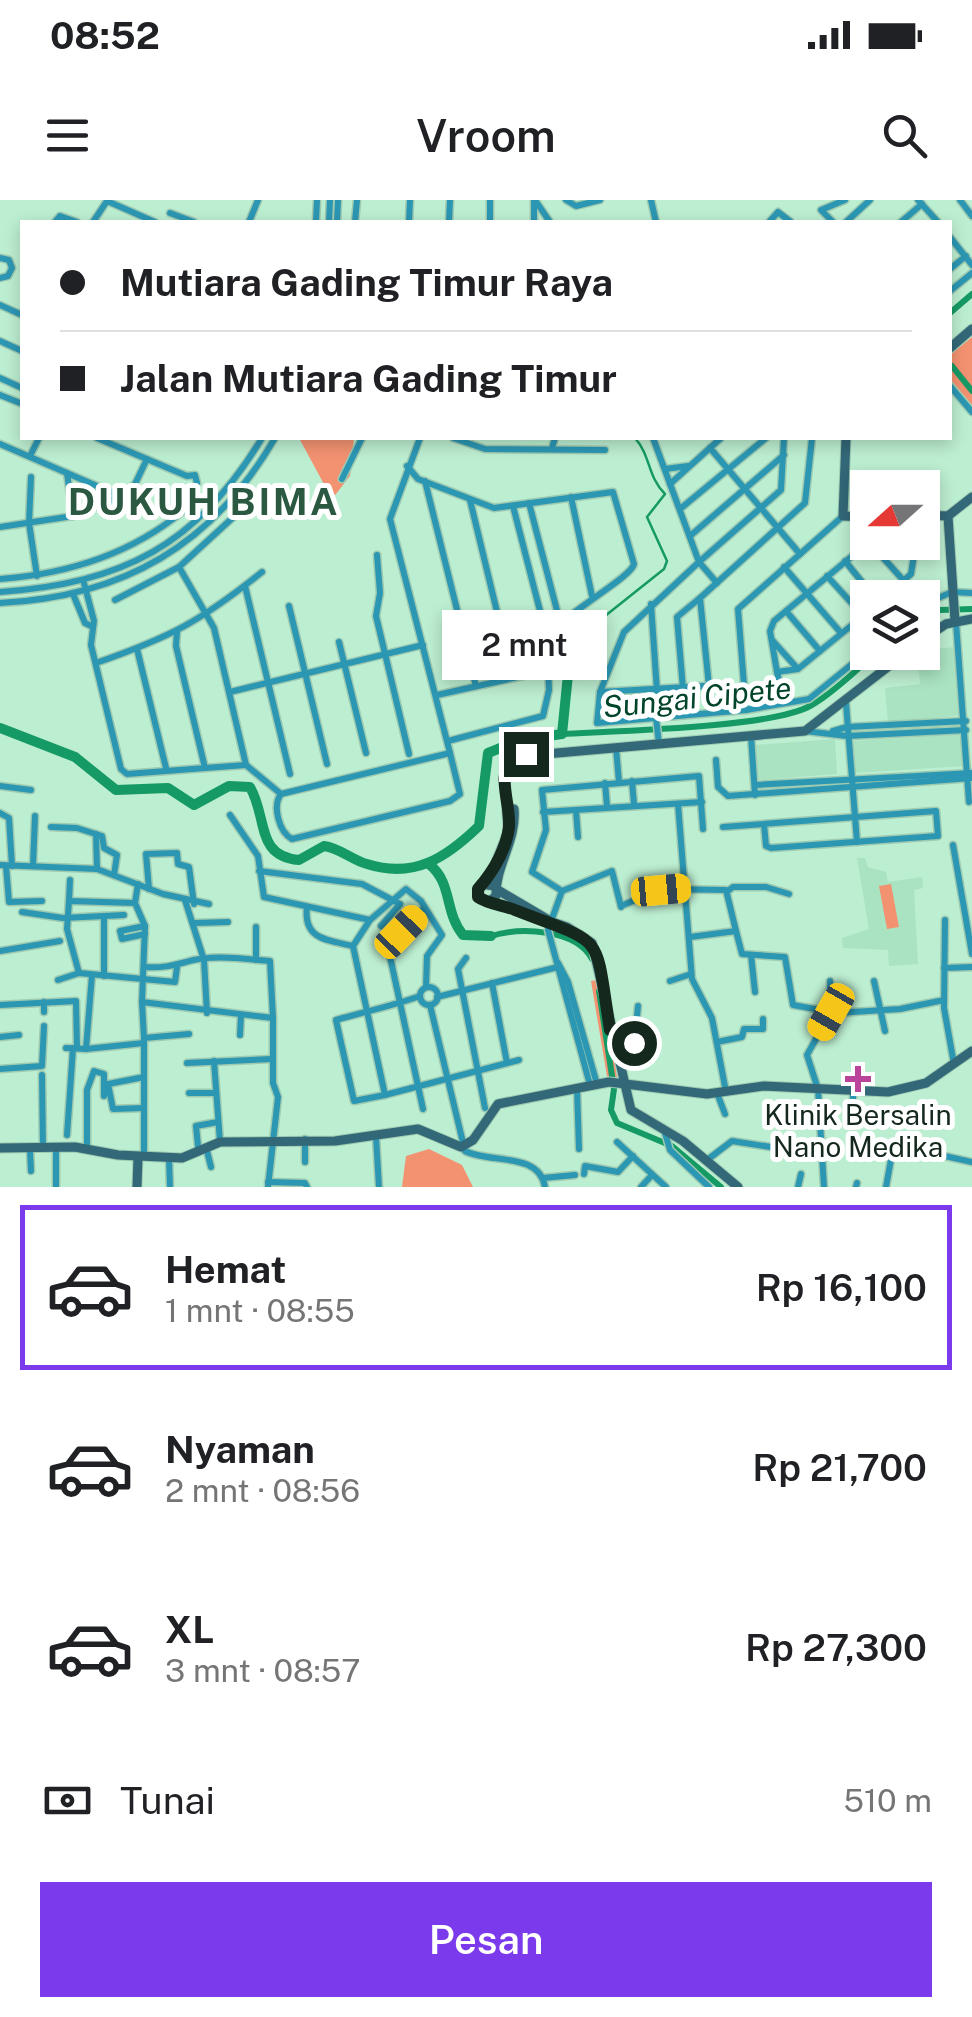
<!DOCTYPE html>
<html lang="id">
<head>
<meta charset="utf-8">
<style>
	:root { --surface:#fff; --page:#f6f6f6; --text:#202124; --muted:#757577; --line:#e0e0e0; --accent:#7c3aed }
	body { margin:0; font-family:"Public Sans",sans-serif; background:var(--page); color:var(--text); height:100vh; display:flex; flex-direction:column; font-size:38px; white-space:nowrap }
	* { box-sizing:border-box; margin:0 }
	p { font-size:32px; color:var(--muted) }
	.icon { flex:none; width:55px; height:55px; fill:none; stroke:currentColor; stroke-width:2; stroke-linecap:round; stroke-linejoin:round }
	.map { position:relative; height:987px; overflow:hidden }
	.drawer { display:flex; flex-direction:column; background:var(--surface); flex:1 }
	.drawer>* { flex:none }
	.guide { position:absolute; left:20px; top:20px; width:932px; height:220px; border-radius:0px; box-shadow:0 5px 15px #0003; display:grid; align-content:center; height:220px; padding:0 40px; background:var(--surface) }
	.needle { width:65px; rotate:249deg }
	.tools { position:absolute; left:850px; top:270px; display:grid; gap:20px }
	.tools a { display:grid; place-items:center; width:90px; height:90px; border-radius:0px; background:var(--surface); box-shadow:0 5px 15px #0003; font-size:50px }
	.end { position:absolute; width:45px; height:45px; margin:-22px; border:12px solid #15281d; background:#fff; box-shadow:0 0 0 5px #fff }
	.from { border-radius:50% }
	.bubble { position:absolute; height:70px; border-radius:0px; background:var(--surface); box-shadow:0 5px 15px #0003; font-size:32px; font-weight:600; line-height:70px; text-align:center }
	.car { position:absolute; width:30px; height:60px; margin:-30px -15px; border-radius:12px; box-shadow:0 0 8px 2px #0007; background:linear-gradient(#f5c518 24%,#345 0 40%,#f5c518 0 76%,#345 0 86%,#f5c518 0) }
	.guide b { display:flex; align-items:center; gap:35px; height:95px; font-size:38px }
	.guide b+b { border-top:2px solid var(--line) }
	.guide i { width:25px; height:25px; background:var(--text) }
	ul { padding:18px 0 0; list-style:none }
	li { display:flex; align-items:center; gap:30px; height:165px; margin:0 20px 15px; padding:0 20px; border:5px solid transparent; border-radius:0px }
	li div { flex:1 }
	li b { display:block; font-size:38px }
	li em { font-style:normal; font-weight:600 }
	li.on { border-color:var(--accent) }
	li>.icon { width:90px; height:90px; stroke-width:1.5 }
	.pay { display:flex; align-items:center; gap:25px; height:110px; padding:0 40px; font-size:38px }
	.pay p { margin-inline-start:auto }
	.primary-button { display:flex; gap:20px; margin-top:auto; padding:20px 40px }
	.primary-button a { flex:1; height:115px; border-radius:0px; background:var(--accent); color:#fff; font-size:40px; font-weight:600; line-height:115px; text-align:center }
	.status { display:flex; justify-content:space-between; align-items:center; height:70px; padding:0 50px; background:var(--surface); direction:ltr }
	.status svg { height:28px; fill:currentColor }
	header { display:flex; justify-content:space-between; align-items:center; height:130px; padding:0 40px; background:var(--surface); font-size:45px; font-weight:600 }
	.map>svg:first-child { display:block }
</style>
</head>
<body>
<div class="status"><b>08:52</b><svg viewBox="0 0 49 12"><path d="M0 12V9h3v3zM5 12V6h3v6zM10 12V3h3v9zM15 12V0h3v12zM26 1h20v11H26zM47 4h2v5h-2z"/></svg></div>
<header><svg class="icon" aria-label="menu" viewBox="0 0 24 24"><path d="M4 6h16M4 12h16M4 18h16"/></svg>Vroom<svg class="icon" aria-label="search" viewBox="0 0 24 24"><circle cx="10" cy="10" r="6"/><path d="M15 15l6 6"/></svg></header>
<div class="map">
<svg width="972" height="987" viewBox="0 0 972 987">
	<rect width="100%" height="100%" fill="#bceed1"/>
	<g fill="#aae3c2">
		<path d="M955 447 962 515 888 524 885 488 920 484 918 462 926 450Z"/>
		<path d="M963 534 965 566 855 573 853 541Z"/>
		<path d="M835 539 837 574 758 580 755 545Z"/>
		<path d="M857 658H865L868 667 886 672 888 682 922 677 923 688 914 690 918 764 889 766 888 750 843 748 842 738 869 729Z"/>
	</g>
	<g fill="#f39271">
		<path d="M972 137V205L950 179V155Z"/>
		<path d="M299 238H354L350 276 332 299Z"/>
		<path d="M891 684 899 727 887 729 879 686Z"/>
		<path d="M602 779 617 877 607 876 591 781Z"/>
		<path d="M429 949 462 965 473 987H402L406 956Z"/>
	</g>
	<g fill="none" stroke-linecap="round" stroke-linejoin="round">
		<path stroke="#169a65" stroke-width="2.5" d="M571 445 586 426 595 424 664 369 667 361 647 317 665 294C647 276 651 256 635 238"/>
		<g stroke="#169a65" stroke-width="6">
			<path d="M950 113 972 94"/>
			<path d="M952 166 972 191"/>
			<path d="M922 417 940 410 972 409"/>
			<path d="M562 534C614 531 770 528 810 506 834 493 856 469 878 452"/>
			<path d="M491 736C521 727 576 729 592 759"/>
			<path d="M599 791 614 889 611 910 617 923 672 946 721 987"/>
		</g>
		<g stroke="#169a65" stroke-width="10">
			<path d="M0 528 75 557 116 590 168 588 194 605 229 586 250 587C268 618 255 656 299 660L324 646C340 648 352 660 367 664 414 679 446 658 479 626L488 553 520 540 562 534 571 445"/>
			<path d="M429 664C453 683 444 712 463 735L491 736"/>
		</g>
		<defs>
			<g id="street">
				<path d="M535 0 550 22"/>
				<path d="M566 0 576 6 600 0"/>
				<path d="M651 0 656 22"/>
				<path d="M918 0 938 22"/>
				<path d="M960 0 972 16"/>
				<path d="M170 13 194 22"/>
				<path d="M55 22 60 16 77 22"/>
				<path d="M93 22 107 1 155 22"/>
				<path d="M249 22 258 0"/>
				<path d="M316 22 317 0"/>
				<path d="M329 22 330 0"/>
				<path d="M337 22 338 0"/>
				<path d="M355 22 357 0"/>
				<path d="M409 22 410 0"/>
				<path d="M449 22 450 0"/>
				<path d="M490 22V0"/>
				<path d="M534 22V0"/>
				<path d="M769 22 778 12 791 22"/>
				<path d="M833 22 821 10 845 0"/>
				<path d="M846 22 870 0"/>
				<path d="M901 22 922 4"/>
				<path d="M950 37 972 65"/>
				<path d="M0 58 9 60 12 68 8 76 0 78"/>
				<path d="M950 69 966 56"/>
				<path d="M950 91 972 73"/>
				<path d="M0 105 22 115"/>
				<path d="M0 141 22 151"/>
				<path d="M0 178 22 188"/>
				<path d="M950 186 972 212"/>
				<path d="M0 195 20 203"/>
				<path d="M97 238 187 276 195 275 197 283"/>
				<path d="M453 238 485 249 605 250"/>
				<path d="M653 238 699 362 624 432 600 492 597 523 746 510 809 499 868 451"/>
				<path d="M0 244 120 296 73 316 0 327"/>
				<path d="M552 248 555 238"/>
				<path d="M710 248 800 354"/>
				<path d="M30 256 39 238"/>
				<path d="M407 266 418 279 494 308 613 292 634 364C631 378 564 413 547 438L549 490 543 516 448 541"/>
				<path d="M665 269 688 266"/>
				<path d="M67 273 73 316"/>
				<path d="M31 277 29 323 37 376"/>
				<path d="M342 279 362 238"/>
				<path d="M425 281 476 486"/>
				<path d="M670 284 721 238"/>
				<path d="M120 296 135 284 147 259"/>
				<path d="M571 297 592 396"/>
				<path d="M470 300 513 478"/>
				<path d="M529 303 560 422"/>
				<path d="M513 306 547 438"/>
				<path d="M680 309 766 238"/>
				<path d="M690 336 784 255"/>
				<path d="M877 351 904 381"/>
				<path d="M377 355 380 393 376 416 409 554"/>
				<path d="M845 361 875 398"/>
				<path d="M179 367 214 428 246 565 281 594"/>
				<path d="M784 367 841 433"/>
				<path d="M827 376 868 421"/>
				<path d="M0 379C67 374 131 354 183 311"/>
				<path d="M84 383 94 421 91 445 121 569 127 574 205 568 176 446 177 432"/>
				<path d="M717 383 699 362 781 290 784 238"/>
				<path d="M245 386 290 574"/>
				<path d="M0 392C122 383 197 346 262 238"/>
				<path d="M73 394 85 423 91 426"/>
				<path d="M115 400 179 367 239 312"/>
				<path d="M0 403C123 397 213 345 275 238"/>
				<path d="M651 404 657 491"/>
				<path d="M922 405 952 392 972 393"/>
				<path d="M289 406 327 564"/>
				<path d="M786 411 820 451"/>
				<path d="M868 412 798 469 777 472 770 431 774 421 857 352 915 349 911 374 884 398"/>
				<path d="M956 422 969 602"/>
				<path d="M772 440 797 468"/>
				<path d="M339 442 366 553"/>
				<path d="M137 449 166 568"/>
				<path d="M96 463C171 437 201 421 262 372"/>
				<path d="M777 472 780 485"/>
				<path d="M709 486 700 398 805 303 812 238"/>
				<path d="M683 489 677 417 700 398"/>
				<path d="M230 492 423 445"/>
				<path d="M600 492 721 485"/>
				<path d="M437 495 550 470"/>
				<path d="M846 503 857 642"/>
				<path d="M746 510 738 409 843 316"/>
				<path d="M656 518 659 544"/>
				<path d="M805 531 847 536 966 530"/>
				<path d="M833 531 847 527 966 521"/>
				<path d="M751 536 755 595"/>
				<path d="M616 548 619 582"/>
				<path d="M716 560 718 587 728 596 972 578"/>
				<path d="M205 568 246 565"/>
				<path d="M632 581 634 604"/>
				<path d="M605 583 607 606"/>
				<path d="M755 585 972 573"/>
				<path d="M0 586 31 590"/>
				<path d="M281 594 450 553 390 319 420 238"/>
				<path d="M281 594C272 606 279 632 292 639L450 601 460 594 450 553"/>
				<path d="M678 604 692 779 712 818 726 892"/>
				<path d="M576 611 578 637"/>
				<path d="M543 612 702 602"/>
				<path d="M0 613 9 618 12 666"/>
				<path d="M230 615 258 656 264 697 370 720"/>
				<path d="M51 627 77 628 102 636 104 648 117 655 114 675"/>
				<path d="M723 627 936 611 938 636 771 648 766 646 764 624"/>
				<path d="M96 634 97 669"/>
				<path d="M953 645 972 754"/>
				<path d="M0 665 97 669 163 694 209 704"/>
				<path d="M6 666 9 702 42 701"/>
				<path d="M33 666 35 616"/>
				<path d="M259 671 362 684 400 704 381 726"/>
				<path d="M138 684 135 703 145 726 142 802"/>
				<path d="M149 689 146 654 177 653 178 664 189 667 194 704"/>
				<path d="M562 691 612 671 621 707"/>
				<path d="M728 691 733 687H766L789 694"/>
				<path d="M185 700 204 760 207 813"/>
				<path d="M69 701 70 680"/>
				<path d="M621 706 661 689 726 690 736 731"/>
				<path d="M307 707C303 740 328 740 353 746"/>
				<path d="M22 712 63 718 124 715"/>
				<path d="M104 716V776"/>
				<path d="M945 720 944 808 954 864"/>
				<path d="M195 723 228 722"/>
				<path d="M145 726 120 731 122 739 145 734"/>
				<path d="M690 737 736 731 742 754 785 757 793 805 837 813 900 809 944 800"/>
				<path d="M353 746 385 895 354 901 336 820C364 812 392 806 420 796"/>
				<path d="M353 746 370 720 406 689 421 701 442 735 427 756 426 787"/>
				<path d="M0 751 60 741"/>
				<path d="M751 755 755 792"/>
				<path d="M466 758 458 769 485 908"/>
				<path d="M256 760V727"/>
				<path d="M558 763 568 782 597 884"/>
				<path d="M145 767C162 768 171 766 186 762 212 754 244 759 270 761L273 818"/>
				<path d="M944 768 972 767"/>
				<path d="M79 773 67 729 69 701 135 703"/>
				<path d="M58 780 79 773 175 782 177 767"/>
				<path d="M670 781 691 774"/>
				<path d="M874 781 885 831"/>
				<path d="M492 783 507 863"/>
				<circle cx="429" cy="796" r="9"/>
				<path d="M437 797 558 767"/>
				<path d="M44 802V812"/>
				<path d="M0 805 76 801 77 848"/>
				<path d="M430 805 465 951C489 964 539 951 545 987"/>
				<path d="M610 830 637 827"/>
				<path d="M240 835 241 815"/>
				<path d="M0 837 19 835"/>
				<path d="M144 838 142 802 273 818V883L278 897 268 987"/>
				<path d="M717 842 742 837 744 829H763V819"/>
				<path d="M66 848 86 849 92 775"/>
				<path d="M86 849 144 843"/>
				<path d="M619 860 633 859 638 806"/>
				<path d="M214 861 220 942"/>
				<path d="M187 863 272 859"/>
				<path d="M0 869 42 866 44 826"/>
				<path d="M42 875 43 948"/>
				<path d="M144 877 108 884 113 909 144 908"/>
				<path d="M590 885 548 730 562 691 532 672 546 630 542 590 699 576 703 629"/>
				<path d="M577 888 579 949"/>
				<path d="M189 893H215"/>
				<path d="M717 893 725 914"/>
				<path d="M385 895 519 860"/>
				<path d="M423 909 389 752 424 708"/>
				<path d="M853 926V890"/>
				<path d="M665 933 670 950 709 987"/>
				<path d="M67 935 73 848"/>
				<path d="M376 937 379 987"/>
				<path d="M305 939V962"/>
				<path d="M617 942 666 987"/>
				<path d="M198 946 196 926 218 922"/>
				<path d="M206 947 211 967"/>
				<path d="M56 948V987"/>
				<path d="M87 949V890L94 871 104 874V896"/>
				<path d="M30 950 31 971"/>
				<path d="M927 952 972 962"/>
				<path d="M144 956V838L189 834"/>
				<path d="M169 958 170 987"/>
				<path d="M707 960 732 941 790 950"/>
				<path d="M584 974 585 966 618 972 633 956"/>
				<path d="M543 978 575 975"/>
				<path d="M268 982 305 983 307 987"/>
				<path d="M641 987 652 975"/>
				<path d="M798 987 801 974"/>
				<path d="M824 987 818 889 807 855 831 812 830 781"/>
				<path d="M856 987 857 983"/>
				<path d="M886 987 892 954"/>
			</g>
			<g id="secondary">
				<path d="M950 148 972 129"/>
				<path d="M846 238 843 316 868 317"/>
				<path d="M922 315 948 316 955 421"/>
				<path d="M948 316 972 297"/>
				<path d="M922 440 946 424 972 419"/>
				<path d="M488 682 508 632 505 575 512 557 805 531 907 452"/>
				<path d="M495 686 481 684 478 697 488 702 496 696C495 666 517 641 514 609"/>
				<path d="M496 689 552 722"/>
				<path d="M490 701 567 727 592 743 631 910 683 941 738 987"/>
				<path d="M0 948 75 947 118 955 182 958 220 942 335 941 418 929 461 947 473 940 498 904 609 882 707 894 764 886 888 892 926 883 972 851"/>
				<path d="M137 987 138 957"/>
			</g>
		</defs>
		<use href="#street" stroke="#9ecab1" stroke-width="9"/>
		<use href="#secondary" stroke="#9ecab1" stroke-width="11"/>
		<use href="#street" stroke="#2c97b3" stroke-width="6"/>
		<use href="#secondary" stroke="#336878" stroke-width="9"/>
	</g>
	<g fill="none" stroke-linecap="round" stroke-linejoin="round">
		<path stroke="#15281d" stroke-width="12" d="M526 554 512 557C496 576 511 604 509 627 506 651 491 674 478 689V697C488 704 503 705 515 710 607 746 594 729 610 830L637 827 634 843"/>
	</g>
	<path fill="#ba449c" stroke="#fff" stroke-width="4" d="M853 864h10v10h10v10h-10v10h-10v-10h-10v-10h10z"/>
	<g text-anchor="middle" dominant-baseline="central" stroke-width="10" stroke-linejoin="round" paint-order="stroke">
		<g font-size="28" fill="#15281d" stroke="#fff">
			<text x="858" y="914">Klinik Bersalin<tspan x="858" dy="32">Nano Medika</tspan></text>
		</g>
		<g font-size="30" font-style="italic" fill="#004429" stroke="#fff">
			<text transform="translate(697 497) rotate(-6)">Sungai Cipete</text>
		</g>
		<g font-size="38" font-weight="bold" letter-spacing="2.5" fill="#2b5841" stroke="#fff">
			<text x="204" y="301">DUKUH BIMA</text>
		</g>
	</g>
</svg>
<div class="tools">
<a><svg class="needle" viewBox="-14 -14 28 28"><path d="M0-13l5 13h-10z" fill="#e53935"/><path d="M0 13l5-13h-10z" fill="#757577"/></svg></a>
<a><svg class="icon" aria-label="layers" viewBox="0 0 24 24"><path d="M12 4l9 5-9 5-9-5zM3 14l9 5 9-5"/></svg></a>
</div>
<i class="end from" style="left:634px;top:843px"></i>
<i class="end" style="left:526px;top:554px"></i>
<div class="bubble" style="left:442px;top:410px;width:165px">2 mnt</div>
<i class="car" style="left:661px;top:690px;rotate:85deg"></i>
<i class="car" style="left:401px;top:732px;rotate:44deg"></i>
<i class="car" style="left:831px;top:812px;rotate:210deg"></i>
<div class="guide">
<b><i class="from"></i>Mutiara Gading Timur Raya</b>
<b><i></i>Jalan Mutiara Gading Timur</b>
</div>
</div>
<section class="drawer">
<ul>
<li class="on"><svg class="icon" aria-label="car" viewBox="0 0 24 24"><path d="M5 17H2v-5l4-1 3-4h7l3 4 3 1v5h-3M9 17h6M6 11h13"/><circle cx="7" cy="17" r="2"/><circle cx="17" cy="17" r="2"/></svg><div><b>Hemat</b><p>1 mnt · 08:55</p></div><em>Rp 16,100</em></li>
<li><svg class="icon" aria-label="car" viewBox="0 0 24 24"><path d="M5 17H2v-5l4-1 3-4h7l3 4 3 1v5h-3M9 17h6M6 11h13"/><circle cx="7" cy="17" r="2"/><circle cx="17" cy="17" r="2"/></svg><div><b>Nyaman</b><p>2 mnt · 08:56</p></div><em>Rp 21,700</em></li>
<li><svg class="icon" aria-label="car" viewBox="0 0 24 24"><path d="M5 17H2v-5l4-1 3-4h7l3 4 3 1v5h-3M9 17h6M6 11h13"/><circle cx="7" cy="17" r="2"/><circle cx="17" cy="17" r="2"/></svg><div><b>XL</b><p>3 mnt · 08:57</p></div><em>Rp 27,300</em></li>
</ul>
<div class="pay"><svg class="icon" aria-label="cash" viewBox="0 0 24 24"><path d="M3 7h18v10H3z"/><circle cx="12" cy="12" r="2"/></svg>Tunai<p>510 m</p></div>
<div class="primary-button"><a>Pesan</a></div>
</section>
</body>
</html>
